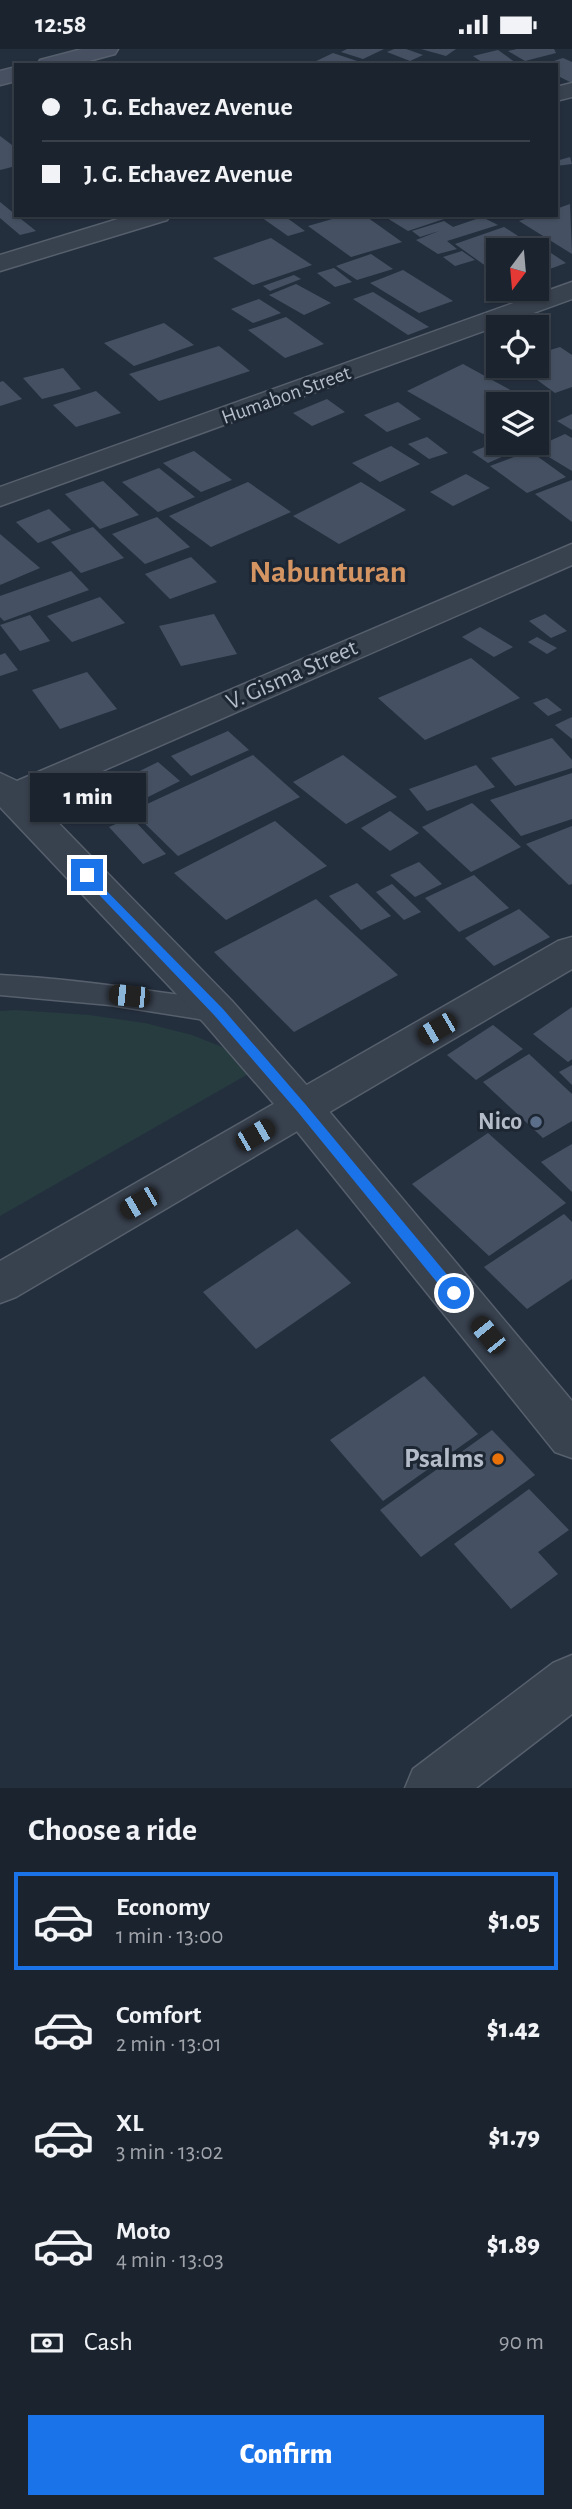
<!DOCTYPE html>
<html lang="en">
<head>
<meta charset="utf-8">
<style>
	:root { --surface:#1b232e; --page:#242b36; --text:#f1f3f6; --muted:#a0a4aa; --line:#39404a; --accent:#1a73e8 }
	body { margin:0; font-family:"Alegreya Sans",sans-serif; background:var(--page); color:var(--text); height:100vh; display:flex; flex-direction:column; font-size:26px; white-space:nowrap }
	* { box-sizing:border-box; margin:0 }
	p { font-size:23px; color:var(--muted) }
	.icon { flex:none; width:38px; height:38px; fill:none; stroke:currentColor; stroke-width:2; stroke-linecap:round; stroke-linejoin:round }
	.map { position:relative; height:1739px; overflow:hidden }
	.sheet { display:flex; flex-direction:column; background:var(--surface); flex:1 }
	.sheet>* { flex:none }
	.guide { position:absolute; left:14px; top:14px; width:544px; height:154px; border-radius:0px; box-shadow:0 2px 5px #0004,0 0 0 2px var(--line); display:grid; align-content:center; height:154px; padding:0 28px; background:var(--surface) }
	.needle { width:46px; rotate:196deg }
	.tools { position:absolute; left:486px; top:189px; display:grid; gap:14px }
	.tools a { display:grid; place-items:center; width:63px; height:63px; border-radius:0px; background:var(--surface); box-shadow:0 2px 5px #0004,0 0 0 2px var(--line); font-size:35px }
	.end { position:absolute; width:32px; height:32px; margin:-16px; border:9px solid #1a73e8; background:#fff; box-shadow:0 0 0 4px #fff }
	.from { border-radius:50% }
	.bubble { position:absolute; height:49px; border-radius:0px; background:var(--surface); box-shadow:0 2px 5px #0004,0 0 0 2px var(--line); font-size:23px; font-weight:800; line-height:49px; text-align:center }
	.car { position:absolute; width:21px; height:42px; margin:-21px -10px; border-radius:9px; box-shadow:0 0 5px 2px #0007; background:linear-gradient(#222 24%,#8ab4d8 0 40%,#222 0 76%,#8ab4d8 0 86%,#222 0) }
	.guide b { display:flex; align-items:center; gap:24px; height:66px; font-size:26px }
	.guide b+b { border-top:2px solid var(--line) }
	.guide i { width:18px; height:18px; background:var(--text) }
	ul { padding:0; list-style:none }
	li { display:flex; align-items:center; gap:21px; height:98px; margin:0 14px 10px; padding:0 14px; border:4px solid transparent; border-radius:0px }
	li div { flex:1 }
	li b { display:block; font-size:26px }
	li em { font-style:normal; font-weight:800 }
	li.active { border-color:var(--accent) }
	li>.icon { width:63px; height:63px; stroke-width:1.5 }
	h2 { padding:0 28px; font-size:32px; line-height:84px }
	.pay { display:flex; align-items:center; gap:18px; height:77px; padding:0 28px; font-size:26px }
	.pay p { margin-inline-start:auto }
	.button { display:flex; gap:14px; margin-top:auto; padding:14px 28px }
	.button a { flex:1; height:80px; border-radius:0px; background:var(--accent); color:#fff; font-size:28px; font-weight:800; line-height:80px; text-align:center }
	.status { display:flex; justify-content:space-between; align-items:center; height:49px; padding:0 35px; background:var(--surface); direction:ltr }
	.status svg { height:19px; fill:currentColor }
	.map>svg:first-child { display:block }
</style>
</head>
<body>
<div class="status"><b>12:58</b><svg viewBox="0 0 49 12"><path d="M0 12V9h3v3zM5 12V6h3v6zM10 12V3h3v9zM15 12V0h3v12zM26 1h20v11H26zM47 4h2v5h-2z"/></svg></div>
<div class="map">
<svg width="572" height="1739" viewBox="0 0 572 1739">
	<rect width="100%" height="100%" fill="#242f3e"/>
	<path fill="#263c3f" d="M16 961 89 966 145 974 192 986 227 1000 250 1024 0 1167V962Z"/>
	<g fill="#455162">
		<path d="M347 0H384L363 10 341 3Z"/>
		<path d="M394 0H406L423 6 410 12 387 3Z"/>
		<path d="M421 0H456L446 7Z"/>
		<path d="M517 0H554L556 4 525 12 508 2Z"/>
		<path d="M498 1 519 16H486L473 7Z"/>
		<path d="M333 4 363 14 308 16Z"/>
		<path d="M563 9 572 13V34L556 26V16H542Z"/>
		<path d="M0 87 16 99V117L0 121Z"/>
		<path d="M570 108 572 115 556 117V112Z"/>
		<path d="M0 153 16 166 36 182 20 186 0 169Z"/>
		<path d="M570 155 572 205 519 172 537 166H556V160Z"/>
		<path d="M258 166H283L305 182 288 187Z"/>
		<path d="M346 166H364L402 193 351 208 308 177Z"/>
		<path d="M382 166H453V167L408 182Z"/>
		<path d="M482 168 498 176 447 192 457 200 438 205 416 191 439 182 420 188 412 182 444 172 453 178Z"/>
		<path d="M504 178 543 203 537 205V201H499L497 225 455 195Z"/>
		<path d="M271 189 312 216 253 236 213 209Z"/>
		<path d="M462 202 475 211 455 217 443 208Z"/>
		<path d="M551 204 566 214 547 221 537 214V208Z"/>
		<path d="M371 205 393 220 357 231 336 217Z"/>
		<path d="M334 219 352 233 335 238 317 224Z"/>
		<path d="M403 221 453 252 419 264 370 234Z"/>
		<path d="M294 226 301 230 270 242 263 237Z"/>
		<path d="M296 235 331 254 304 266 269 246Z"/>
		<path d="M373 243 429 278 408 286 353 250Z"/>
		<path d="M259 250 281 264 253 274 231 260Z"/>
		<path d="M286 268 324 295 285 309 248 281Z"/>
		<path d="M164 274 194 296 134 317 104 294Z"/>
		<path d="M219 297 250 322 159 352 129 325Z"/>
		<path d="M560 298 572 306V338L555 344 518 317H537V305Z"/>
		<path d="M463 315 536 355H499V377L483 385 407 342Z"/>
		<path d="M63 319 81 340 42 350 23 329Z"/>
		<path d="M3 332 22 350 0 357V333Z"/>
		<path d="M96 342 121 364 76 378 53 356Z"/>
		<path d="M327 350 345 363 312 377 293 364Z"/>
		<path d="M398 353 421 370 387 383 364 366Z"/>
		<path d="M572 365V381L557 372Z"/>
		<path d="M565 385 572 389V422L534 399Z"/>
		<path d="M427 388 448 404 429 410 408 395Z"/>
		<path d="M499 392 525 394 529 396 488 414 472 403Z"/>
		<path d="M391 397 420 415 380 433 352 414Z"/>
		<path d="M194 402 232 431 201 443 163 414Z"/>
		<path d="M530 402 566 428 527 444 490 417Z"/>
		<path d="M159 419 195 448 158 463 122 433Z"/>
		<path d="M466 425 490 439 453 457 430 443Z"/>
		<path d="M572 431V473L535 445Z"/>
		<path d="M103 432 139 466 100 480 65 445Z"/>
		<path d="M248 433 291 463 211 498 169 467Z"/>
		<path d="M361 433 406 461 339 495 293 467Z"/>
		<path d="M49 460 71 481 38 494 16 473Z"/>
		<path d="M157 468 190 498 145 515 112 485Z"/>
		<path d="M93 478 124 509 81 524 51 493Z"/>
		<path d="M0 485 40 519 0 536Z"/>
		<path d="M191 508 217 533 170 550 145 525Z"/>
		<path d="M71 522 89 541 4 572 0 568V547Z"/>
		<path d="M100 548 125 574 72 593 47 567Z"/>
		<path d="M214 565 237 605 181 617 159 577Z"/>
		<path d="M545 565 567 582 551 589 529 572Z"/>
		<path d="M30 566 50 592 20 602 0 576Z"/>
		<path d="M480 578 513 598 494 608 462 588Z"/>
		<path d="M537 588 557 599 547 605 528 593Z"/>
		<path d="M5 604 18 621 0 627V606Z"/>
		<path d="M471 609 520 649 425 691 378 649Z"/>
		<path d="M87 623 117 660 60 680 32 641Z"/>
		<path d="M547 649 562 661 548 667 533 654Z"/>
		<path d="M572 668V690L555 676Z"/>
		<path d="M228 682 249 701 191 727 171 707Z"/>
		<path d="M552 689 572 711V719L515 737 491 709Z"/>
		<path d="M253 706 300 748 178 807 132 762Z"/>
		<path d="M343 706 397 748 346 775 293 733Z"/>
		<path d="M158 713 180 732 98 773 77 753Z"/>
		<path d="M476 716 495 738 427 762 409 740Z"/>
		<path d="M572 724V770L521 787 490 751Z"/>
		<path d="M472 754 521 798 471 823 422 778Z"/>
		<path d="M390 762 419 784 390 802 361 779Z"/>
		<path d="M131 768 166 805 143 815 109 778Z"/>
		<path d="M275 772 327 817 226 871 174 824Z"/>
		<path d="M572 777V835L569 836 526 795Z"/>
		<path d="M419 813 442 835 415 848 390 826Z"/>
		<path d="M474 826 509 859 459 883 425 849Z"/>
		<path d="M357 834 391 867 361 881 329 847Z"/>
		<path d="M392 835 421 863 404 871 376 843Z"/>
		<path d="M316 850 398 926 294 983 214 903Z"/>
		<path d="M519 860 550 888 494 917 465 889Z"/>
		<path d="M572 958V1010L568 1013 533 985Z"/>
		<path d="M493 976 523 1000 476 1031 447 1006Z"/>
		<path d="M529 1005 572 1045V1072L543 1089 483 1033Z"/>
		<path d="M572 1016V1036L559 1023Z"/>
		<path d="M488 1084 566 1154 489 1207 412 1135Z"/>
		<path d="M572 1095V1143L541 1113Z"/>
		<path d="M564 1165 572 1173V1230L527 1260 484 1218Z"/>
		<path d="M297 1180 351 1234 256 1300 203 1243Z"/>
		<path d="M424 1327 478 1385 383 1452 330 1391Z"/>
		<path d="M492 1381 535 1426 421 1508 380 1461Z"/>
		<path d="M529 1440 569 1481 538 1503 558 1525 511 1560 454 1495Z"/>
	</g>
	<g fill="none" stroke-linecap="round" stroke-linejoin="round">
		<defs>
			<path id="service" d="M0 926C53 929 105 935 158 943 181 946 205 949 228 956L232 963 228 970 218 973 110 956 0 946Z"/>
			<g id="minor">
				<path d="M572 34V48L556 52V38Z"/>
				<path d="M131 166H170L167 171 0 222V206Z"/>
				<path d="M572 233V250L0 457V438Z"/>
				<path d="M572 495V516L36 751 232 952 317 1048 572 1352V1409L555 1403 287 1070 204 974 0 758V724L17 732Z"/>
				<path d="M572 1606V1665L476 1739H405L413 1720 553 1614Z"/>
			</g>
			<path id="tertiary" d="M572 888V920L16 1248 0 1254V1212L558 892Z"/>
			<g id="secondary">
				<path d="M82 0H118L115 5 74 16H37L40 11Z"/>
				<path d="M16 18V32L0 36V22Z"/>
			</g>
		</defs>
		<use href="#service" stroke="#565f6c" stroke-width="3"/>
		<use href="#minor" stroke="#565f6c" stroke-width="3"/>
		<use href="#tertiary" stroke="#565f6c" stroke-width="3"/>
		<use href="#secondary" stroke="#565f6c" stroke-width="3"/>
		<use href="#service" fill="#38414e" fill-rule="evenodd"/>
		<use href="#minor" fill="#38414e" fill-rule="evenodd"/>
		<use href="#tertiary" fill="#38414e" fill-rule="evenodd"/>
		<use href="#secondary" fill="#465061" fill-rule="evenodd"/>
	</g>
	<path fill="#1a73e8" d="M87 822 223 960 306 1056 459 1240V1248H449L297 1062 214 966 83 829 81 826Z"/>
	<circle fill="#5c6f8a" stroke="#1d2633" stroke-width="2.5" cx="536" cy="1073" r="7"/>
	<circle fill="#e8710a" stroke="#1d2633" stroke-width="2.5" cx="498" cy="1410" r="7"/>
	<g text-anchor="middle" dominant-baseline="central" stroke-width="6" stroke-linejoin="round" paint-order="stroke">
		<g font-size="21" fill="#b4bcc9" stroke="#1d2633">
			<text transform="translate(286 346) rotate(-20)">Humabon Street</text>
		</g>
		<g font-size="24" fill="#b4bcc9" stroke="#1d2633">
			<text transform="translate(292 626) rotate(-24)">V. Gisma Street</text>
		</g>
		<g font-size="24" font-weight="bold" fill="#b4bcc9" stroke="#1d2633" text-anchor="end">
			<text x="522" y="1073">Nico</text>
		</g>
		<g font-size="28" font-weight="bold" fill="#b4bcc9" stroke="#1d2633" text-anchor="end">
			<text x="484" y="1410">Psalms</text>
		</g>
		<g font-size="32" font-weight="bold" fill="#d59563" stroke="#1d2633">
			<text x="328" y="523">Nabunturan</text>
		</g>
	</g>
</svg>
<div class="tools">
<a><svg class="needle" viewBox="-14 -14 28 28"><path d="M0-13l5 13h-10z" fill="#e53935"/><path d="M0 13l5-13h-10z" fill="#a0a4aa"/></svg></a>
<a><svg class="icon" aria-label="locate" viewBox="0 0 24 24"><circle cx="12" cy="12" r="6"/><path d="M12 2v4M12 18v4M2 12h4M18 12h4"/></svg></a>
<a><svg class="icon" aria-label="layers" viewBox="0 0 24 24"><path d="M12 4l9 5-9 5-9-5zM3 14l9 5 9-5"/></svg></a>
</div>
<i class="end from" style="left:454px;top:1244px"></i>
<i class="end" style="left:87px;top:826px"></i>
<div class="bubble" style="left:30px;top:724px;width:116px">1 min</div>
<i class="car" style="left:129px;top:947px;rotate:276deg"></i>
<i class="car" style="left:437px;top:980px;rotate:240deg"></i>
<i class="car" style="left:255px;top:1086px;rotate:60deg"></i>
<i class="car" style="left:139px;top:1154px;rotate:240deg"></i>
<i class="car" style="left:488px;top:1286px;rotate:321deg"></i>
<div class="guide">
<b><i class="from"></i>J. G. Echavez Avenue</b>
<b><i></i>J. G. Echavez Avenue</b>
</div>
</div>
<section class="sheet">
<h2>Choose a ride</h2>
<ul>
<li class="active"><svg class="icon" aria-label="car" viewBox="0 0 24 24"><path d="M5 17H2v-5l4-1 3-4h7l3 4 3 1v5h-3M9 17h6M6 11h13"/><circle cx="7" cy="17" r="2"/><circle cx="17" cy="17" r="2"/></svg><div><b>Economy</b><p>1 min · 13:00</p></div><em>$1.05</em></li>
<li><svg class="icon" aria-label="car" viewBox="0 0 24 24"><path d="M5 17H2v-5l4-1 3-4h7l3 4 3 1v5h-3M9 17h6M6 11h13"/><circle cx="7" cy="17" r="2"/><circle cx="17" cy="17" r="2"/></svg><div><b>Comfort</b><p>2 min · 13:01</p></div><em>$1.42</em></li>
<li><svg class="icon" aria-label="car" viewBox="0 0 24 24"><path d="M5 17H2v-5l4-1 3-4h7l3 4 3 1v5h-3M9 17h6M6 11h13"/><circle cx="7" cy="17" r="2"/><circle cx="17" cy="17" r="2"/></svg><div><b>XL</b><p>3 min · 13:02</p></div><em>$1.79</em></li>
<li><svg class="icon" aria-label="car" viewBox="0 0 24 24"><path d="M5 17H2v-5l4-1 3-4h7l3 4 3 1v5h-3M9 17h6M6 11h13"/><circle cx="7" cy="17" r="2"/><circle cx="17" cy="17" r="2"/></svg><div><b>Moto</b><p>4 min · 13:03</p></div><em>$1.89</em></li>
</ul>
<div class="pay"><svg class="icon" aria-label="cash" viewBox="0 0 24 24"><path d="M3 7h18v10H3z"/><circle cx="12" cy="12" r="2"/></svg>Cash<p>90 m</p></div>
<div class="button"><a>Confirm</a></div>
</section>
</body>
</html>
